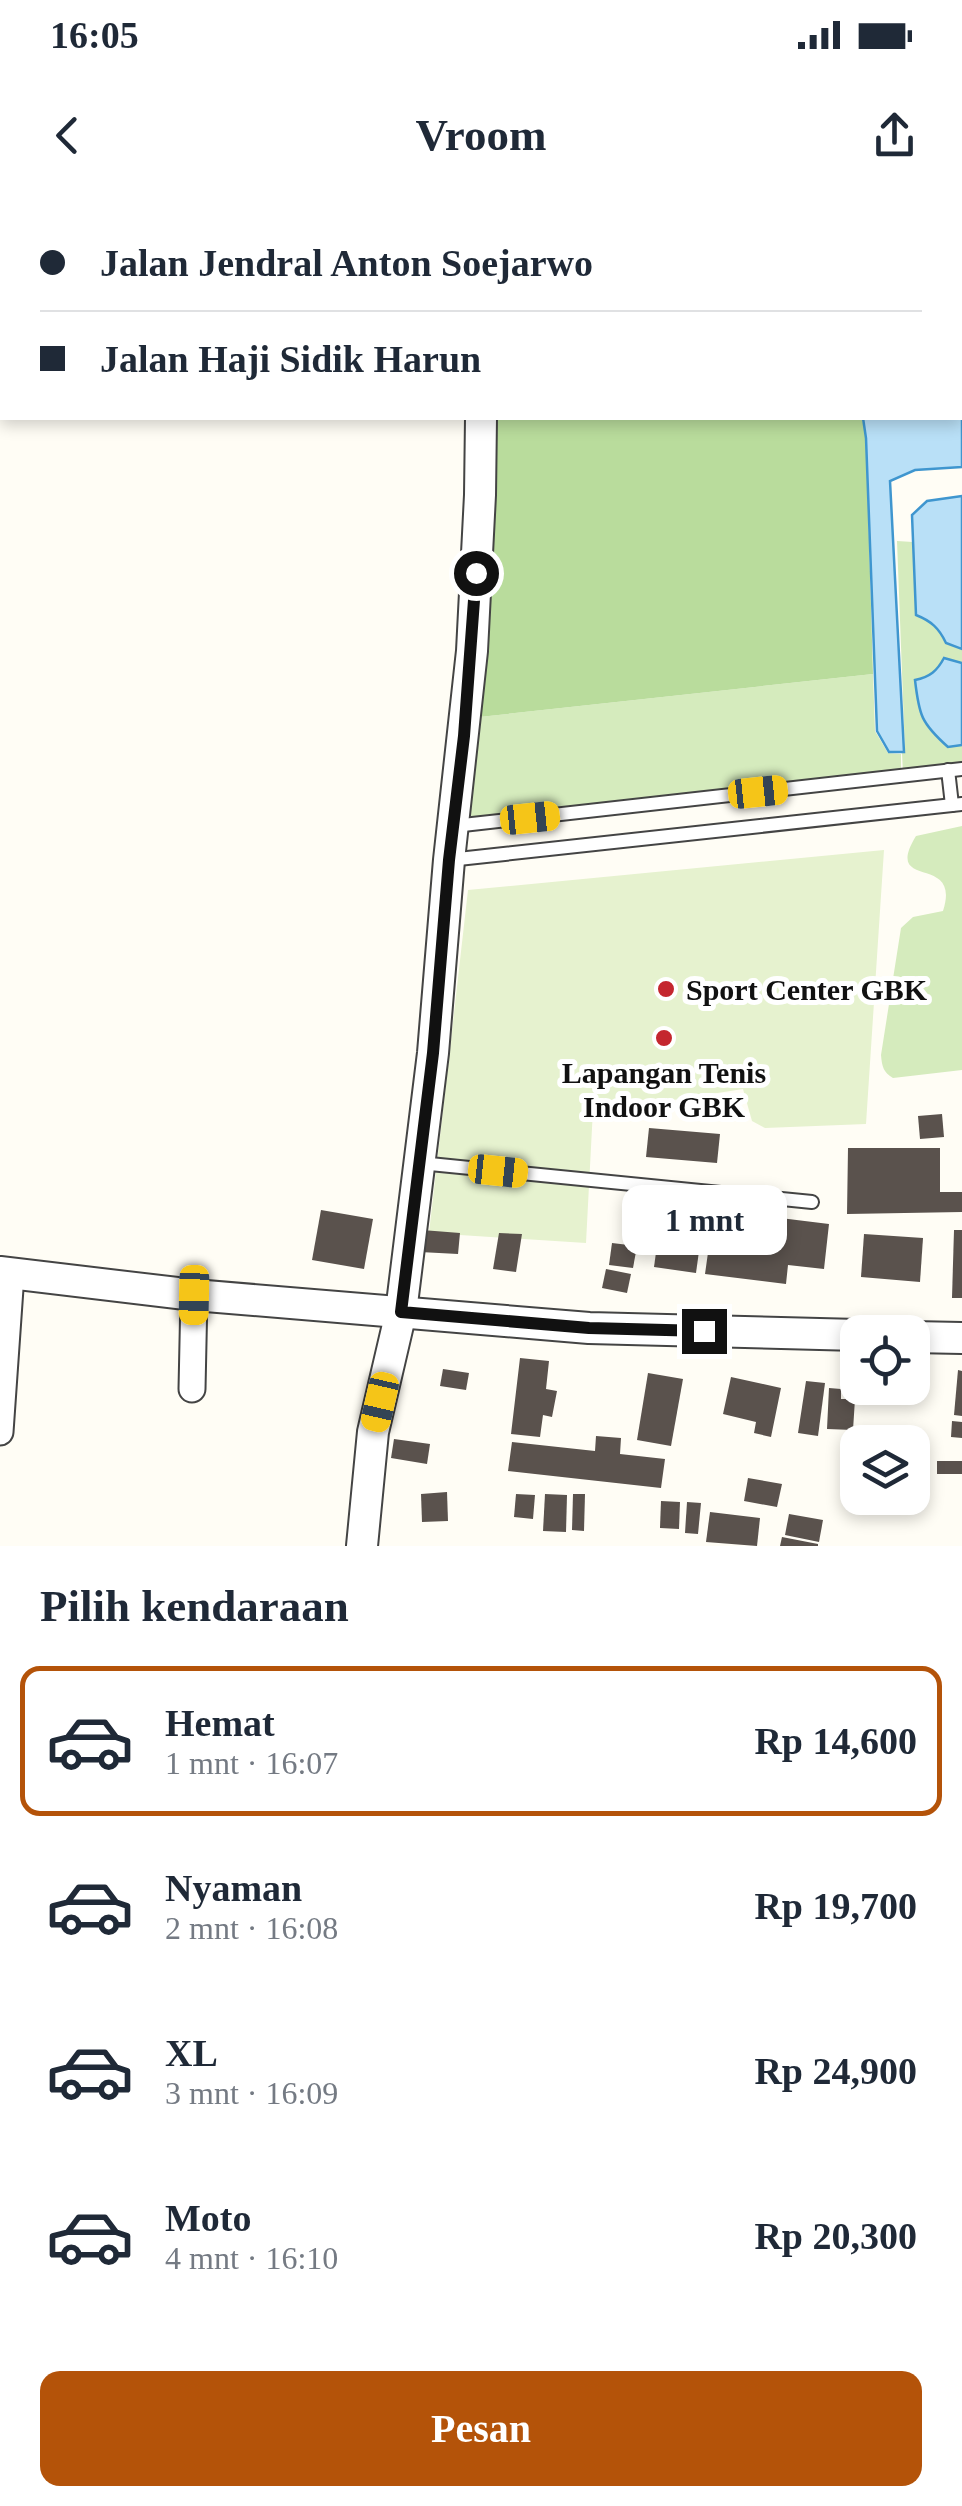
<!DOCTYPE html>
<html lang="id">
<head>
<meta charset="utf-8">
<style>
	:root { --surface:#fff; --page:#f2f2f3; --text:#1f2937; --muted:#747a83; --line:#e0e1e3; --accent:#b45309 }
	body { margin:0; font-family:Georgia,serif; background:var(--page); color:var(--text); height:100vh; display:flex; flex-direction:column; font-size:38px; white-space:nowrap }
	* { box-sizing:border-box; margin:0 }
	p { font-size:32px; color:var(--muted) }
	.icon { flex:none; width:55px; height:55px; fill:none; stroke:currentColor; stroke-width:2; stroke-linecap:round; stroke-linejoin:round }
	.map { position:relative; height:1346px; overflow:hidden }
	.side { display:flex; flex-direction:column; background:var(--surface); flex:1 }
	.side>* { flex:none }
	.top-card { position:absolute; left:0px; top:0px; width:962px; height:220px; box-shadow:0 5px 15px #0003; display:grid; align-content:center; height:220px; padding:0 40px; background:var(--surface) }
	.controls { position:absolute; left:840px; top:1115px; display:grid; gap:20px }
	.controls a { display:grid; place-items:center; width:90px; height:90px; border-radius:20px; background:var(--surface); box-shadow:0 5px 15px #0003; font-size:50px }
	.end { position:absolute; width:45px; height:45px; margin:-22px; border:12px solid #111; background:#fff; box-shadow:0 0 0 5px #fff }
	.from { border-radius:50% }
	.bubble { position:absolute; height:70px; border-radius:20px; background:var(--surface); box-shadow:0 5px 15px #0003; font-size:32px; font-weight:700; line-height:70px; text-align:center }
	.car { position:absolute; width:30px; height:60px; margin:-30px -15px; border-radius:12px; box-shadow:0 0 8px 2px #0007; background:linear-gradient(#f5c518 24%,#345 0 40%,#f5c518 0 76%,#345 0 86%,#f5c518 0) }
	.top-card b { display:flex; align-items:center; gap:35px; height:95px; font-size:38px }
	.top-card b+b { border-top:2px solid var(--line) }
	.top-card i { width:25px; height:25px; background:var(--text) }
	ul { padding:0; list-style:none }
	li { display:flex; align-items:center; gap:30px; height:150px; margin:0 20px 15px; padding:0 20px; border:5px solid transparent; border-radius:20px }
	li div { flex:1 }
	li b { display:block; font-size:38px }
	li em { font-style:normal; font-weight:700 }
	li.current { border-color:var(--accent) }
	li>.icon { width:90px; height:90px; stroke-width:1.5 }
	h2 { padding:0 40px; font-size:45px; line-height:120px }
	.button { display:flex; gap:20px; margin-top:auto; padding:20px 40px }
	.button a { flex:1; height:115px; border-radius:20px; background:var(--accent); color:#fff; font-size:40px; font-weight:700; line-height:115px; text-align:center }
	.status { display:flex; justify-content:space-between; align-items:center; height:70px; padding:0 50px; background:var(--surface); direction:ltr }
	.status svg { height:28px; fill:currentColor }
	header { display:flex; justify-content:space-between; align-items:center; height:130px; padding:0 40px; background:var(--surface); font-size:45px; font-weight:700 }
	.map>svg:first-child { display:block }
</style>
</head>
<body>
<div class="status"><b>16:05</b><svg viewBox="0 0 49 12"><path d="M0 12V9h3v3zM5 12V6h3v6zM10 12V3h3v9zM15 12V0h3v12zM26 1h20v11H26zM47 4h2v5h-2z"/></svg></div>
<header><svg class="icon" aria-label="back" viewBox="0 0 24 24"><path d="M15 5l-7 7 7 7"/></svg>Vroom<svg class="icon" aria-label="share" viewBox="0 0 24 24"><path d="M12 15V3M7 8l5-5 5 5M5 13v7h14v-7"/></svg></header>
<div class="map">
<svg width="962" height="1346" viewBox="0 0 962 1346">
	<rect width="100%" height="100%" fill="#fffdf5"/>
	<g fill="#d5ebbd">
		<path d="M897 341 913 342 916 415C931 421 939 428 946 443L962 449V463L944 458C937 471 931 476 916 480L948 546 962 545V565L903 574 902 553 905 552Z"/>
		<path d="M873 474 875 531 888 553 901 554V574L456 624 470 518Z"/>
		<path d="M962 626V870L893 878C883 872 882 866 881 855L901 728 913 717 943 711C962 652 882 692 916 636Z"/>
	</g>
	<g fill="#b9dc9c">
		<rect x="486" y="0" width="359" height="2"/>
		<path d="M483 218H862L866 237 873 474 470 518Z"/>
	</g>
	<path fill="#e6f2cf" d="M884 650 866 924 765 928 752 921 743 889 667 901 593 909 586 1043 429 1033 468 690Z"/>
	<g fill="#b9e0f7" stroke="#3f96cf" stroke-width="2.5">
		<path d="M875 0H962V82H960V2H875Z"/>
		<path d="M960 103H962V267L915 270 890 281 904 552H889L877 531 866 238 863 218H960Z"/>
		<path d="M962 296V449L946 443C939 428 931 421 916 415L912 315 927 301Z"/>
		<path d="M944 458 962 463V545L948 547C921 523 919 515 915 480 930 477 937 471 944 458Z"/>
	</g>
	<g fill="#5a524d">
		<path d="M942 914 944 937 920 939 918 916Z"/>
		<path d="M649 928 720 934 717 963 646 957Z"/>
		<path d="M848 948H940V992H962V1012L847 1014Z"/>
		<path d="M662 1009 704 1015 696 1073 654 1067Z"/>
		<path d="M321 1010 373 1019 364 1069 312 1060Z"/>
		<path d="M714 1010 829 1024 824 1069 788 1065 786 1084 705 1074Z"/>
		<path d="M422 1030 460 1033 458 1054 420 1052Z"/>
		<path d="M954 1030H962V1098H952Z"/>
		<path d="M499 1033 522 1034 516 1072 493 1069Z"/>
		<path d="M864 1034 923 1038 920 1082 861 1077Z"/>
		<path d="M612 1043 637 1046 633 1068 609 1065Z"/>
		<path d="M606 1069 631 1074 627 1093 602 1088Z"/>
		<path d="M520 1158 549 1161 546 1189 557 1191 552 1217 543 1215 540 1237 511 1234Z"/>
		<path d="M443 1169 469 1173 466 1190 440 1186Z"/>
		<path d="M958 1170 962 1171V1216L954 1215Z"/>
		<path d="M648 1173 683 1179 671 1246 637 1240Z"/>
		<path d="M731 1177 781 1188 771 1237 754 1233 756 1222 723 1214Z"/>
		<path d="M806 1181 825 1183 818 1236 798 1233Z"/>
		<path d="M829 1188 841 1189V1199H855L853 1230 827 1229Z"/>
		<path d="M952 1221 962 1222V1238L951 1237Z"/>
		<path d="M596 1236 621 1238 620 1254 665 1259 661 1288 508 1271 512 1242 595 1251Z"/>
		<path d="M394 1239 430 1244 427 1264 391 1258Z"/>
		<path d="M912 1251 928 1253 926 1274 912 1273Z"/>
		<rect x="937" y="1261" width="25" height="13"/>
		<path d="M748 1278 782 1284 777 1307 744 1301Z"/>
		<path d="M447 1292 448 1321 422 1322 421 1294Z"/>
		<path d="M516 1294 535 1295 533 1319 514 1317Z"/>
		<path d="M545 1294 567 1295 566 1332 543 1331Z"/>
		<path d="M573 1294H585L584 1331 572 1330Z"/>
		<path d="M661 1301 680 1302 679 1329 660 1328Z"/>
		<path d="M687 1302 701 1303 698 1334 685 1333Z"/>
		<path d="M710 1312 760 1318 757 1346 706 1342Z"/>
		<path d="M789 1314 823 1320 819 1342 785 1335Z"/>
		<path d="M782 1337 818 1344V1346H780Z"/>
	</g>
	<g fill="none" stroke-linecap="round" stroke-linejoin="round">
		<defs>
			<g id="service">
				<path d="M418 0 438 2"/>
				<path d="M287 2V0"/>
				<path d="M948 570 952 605"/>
				<path d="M454 626 962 569"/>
				<path d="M449 660 962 604"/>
				<path d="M420 963 812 1002"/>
			</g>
			<g id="minor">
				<path d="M192 1189 194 1095"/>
				<path d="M0 1232 11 1074"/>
			</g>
			<g id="tertiary">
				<path d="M485 0V2"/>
				<path d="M0 1072 194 1095 589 1128 858 1135"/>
				<path d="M912 1137 962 1138"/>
				<path d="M362 1346 373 1232 401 1112 433 853 449 660 472 451 480 295 481 218"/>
			</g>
		</defs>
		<use href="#service" stroke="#444" stroke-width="16"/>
		<use href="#minor" stroke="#444" stroke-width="29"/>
		<use href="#tertiary" stroke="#444" stroke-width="34"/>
		<use href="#service" stroke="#fff" stroke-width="12"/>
		<use href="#minor" stroke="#fff" stroke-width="25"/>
		<use href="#tertiary" stroke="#fff" stroke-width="30"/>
	</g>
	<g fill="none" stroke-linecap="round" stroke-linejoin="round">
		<path stroke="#111" stroke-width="12" d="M476 373 464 536 449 660 433 853 401 1112 589 1128 704 1131"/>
	</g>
	<g fill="#c4262e" stroke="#fff" stroke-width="4">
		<circle cx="666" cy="789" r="10"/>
		<circle cx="664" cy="838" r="10"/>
	</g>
	<g text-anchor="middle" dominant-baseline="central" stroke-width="10" stroke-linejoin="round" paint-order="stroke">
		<g font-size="30" font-weight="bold" fill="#111" stroke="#fff" text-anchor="start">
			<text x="686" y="789">Sport Center GBK</text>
			<text x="664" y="872" text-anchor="middle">Lapangan Tenis<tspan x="664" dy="34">Indoor GBK</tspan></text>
		</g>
	</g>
</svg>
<div class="controls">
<a><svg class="icon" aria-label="locate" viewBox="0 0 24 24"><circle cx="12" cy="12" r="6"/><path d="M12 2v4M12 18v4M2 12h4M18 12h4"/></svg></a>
<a><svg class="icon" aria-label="layers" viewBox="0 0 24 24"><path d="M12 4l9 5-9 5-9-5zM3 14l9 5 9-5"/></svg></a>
</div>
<i class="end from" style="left:476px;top:373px"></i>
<i class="end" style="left:704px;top:1131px"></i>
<div class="bubble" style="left:622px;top:985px;width:165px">1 mnt</div>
<i class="car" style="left:758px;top:592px;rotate:84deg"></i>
<i class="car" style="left:530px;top:618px;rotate:84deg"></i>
<i class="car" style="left:498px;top:971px;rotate:96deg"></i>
<i class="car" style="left:194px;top:1095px;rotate:181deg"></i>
<i class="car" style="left:380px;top:1202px;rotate:193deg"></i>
<div class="top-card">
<b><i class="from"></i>Jalan Jendral Anton Soejarwo</b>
<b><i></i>Jalan Haji Sidik Harun</b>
</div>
</div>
<section class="side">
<h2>Pilih kendaraan</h2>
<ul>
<li class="current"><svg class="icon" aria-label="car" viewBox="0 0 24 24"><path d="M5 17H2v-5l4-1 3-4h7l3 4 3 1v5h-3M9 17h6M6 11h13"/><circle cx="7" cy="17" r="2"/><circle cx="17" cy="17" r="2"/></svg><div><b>Hemat</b><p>1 mnt · 16:07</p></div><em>Rp 14,600</em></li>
<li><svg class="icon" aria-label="car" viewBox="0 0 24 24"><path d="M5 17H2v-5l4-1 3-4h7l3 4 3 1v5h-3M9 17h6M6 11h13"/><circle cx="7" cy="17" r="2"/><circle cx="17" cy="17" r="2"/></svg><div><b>Nyaman</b><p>2 mnt · 16:08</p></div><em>Rp 19,700</em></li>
<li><svg class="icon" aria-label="car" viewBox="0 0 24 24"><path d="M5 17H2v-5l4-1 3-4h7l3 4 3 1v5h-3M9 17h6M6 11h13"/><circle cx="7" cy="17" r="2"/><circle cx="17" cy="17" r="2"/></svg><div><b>XL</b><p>3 mnt · 16:09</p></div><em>Rp 24,900</em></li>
<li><svg class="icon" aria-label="car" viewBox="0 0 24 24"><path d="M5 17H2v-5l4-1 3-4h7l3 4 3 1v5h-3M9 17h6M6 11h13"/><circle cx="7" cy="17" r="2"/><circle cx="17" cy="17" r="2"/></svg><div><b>Moto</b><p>4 mnt · 16:10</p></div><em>Rp 20,300</em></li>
</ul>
<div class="button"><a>Pesan</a></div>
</section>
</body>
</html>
